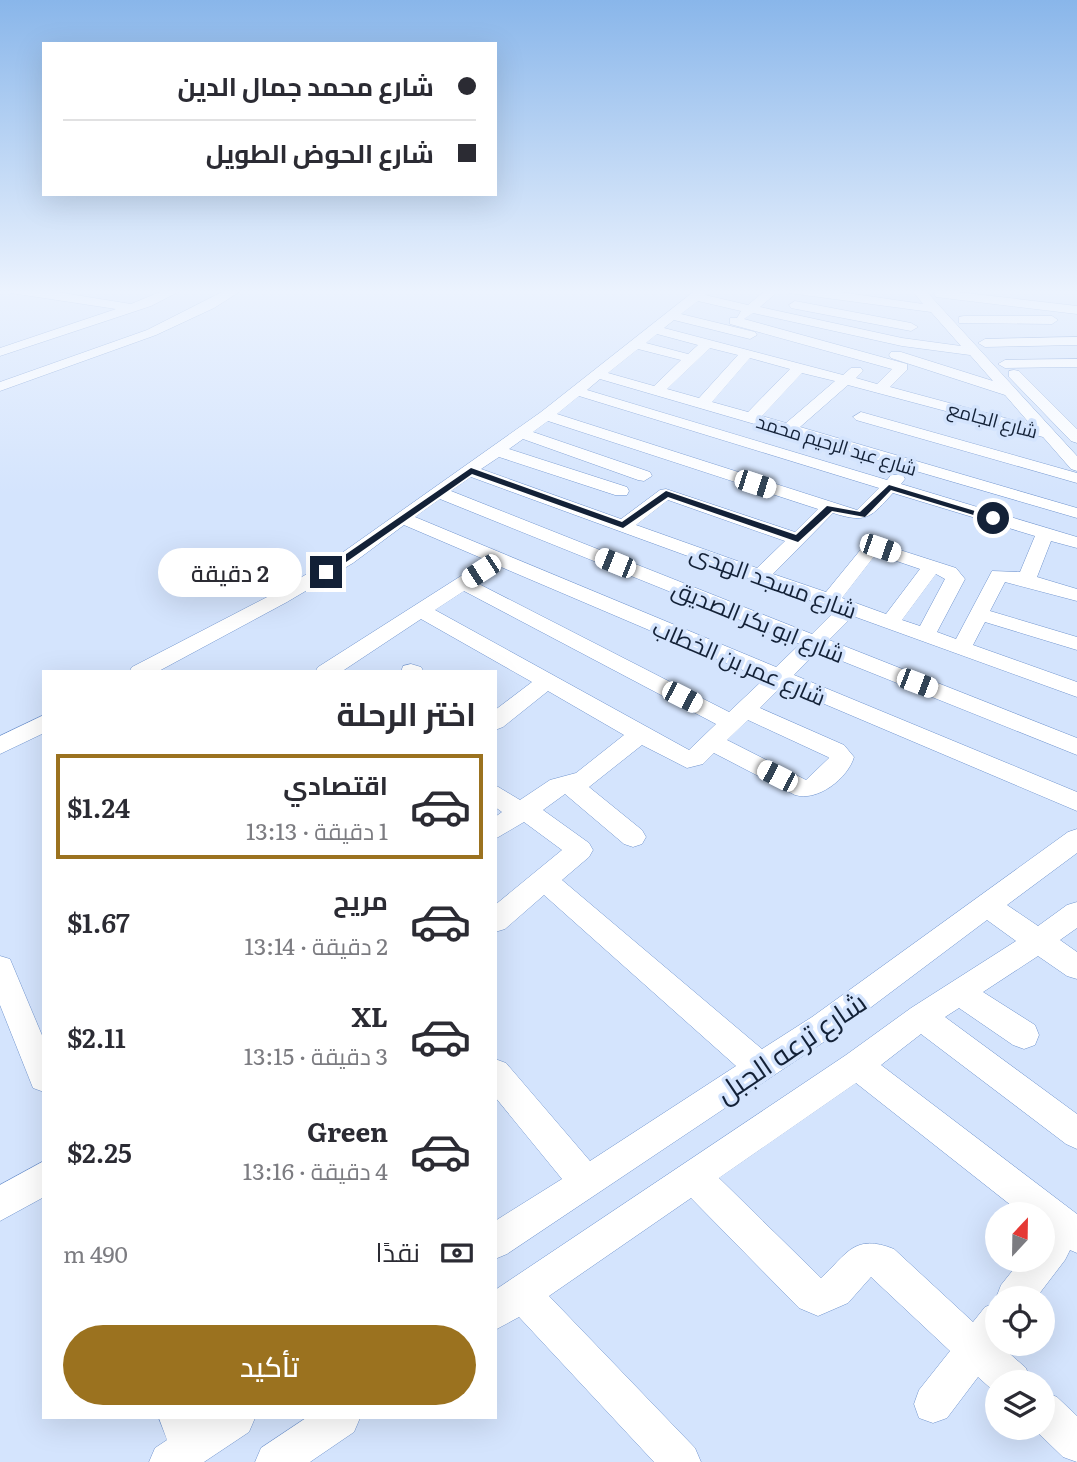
<!DOCTYPE html>
<html lang="ar">
<head>
<meta charset="utf-8">
<style>
	:root { --surface:#fff; --page:#f2f2f3; --text:#2b2b33; --muted:#7c7c81; --line:#e1e1e2; --accent:#9b721f }
	body { margin:0; font-family:Literata,Cairo,serif; background:var(--page); color:var(--text); direction:rtl; height:100vh; display:flex; flex-direction:column; font-size:26px; white-space:nowrap }
	* { box-sizing:border-box; margin:0 }
	p { font-size:23px; color:var(--muted) }
	.icon { flex:none; width:38px; height:38px; fill:none; stroke:currentColor; stroke-width:2; stroke-linecap:round; stroke-linejoin:round }
	.map { position:relative; flex:1; overflow:hidden; direction:ltr }
	.drawer { position:absolute; left:42px; top:670px; width:455px; height:749px; display:flex; flex-direction:column; background:var(--surface); border-radius:0px; box-shadow:0 7px 28px #0002; direction:rtl }
	.drawer>* { flex:none }
	.banner { position:absolute; left:42px; top:42px; width:455px; height:154px; border-radius:0px; box-shadow:0 7px 28px #0002; direction:rtl; display:grid; align-content:center; height:154px; padding:0 21px; background:var(--surface) }
	.needle { width:46px; rotate:22deg }
	.tools { position:absolute; left:985px; top:1202px; display:grid; gap:14px }
	.tools a { display:grid; place-items:center; width:70px; height:70px; border-radius:50%; background:var(--surface); box-shadow:0 7px 28px #0002; font-size:35px }
	.end { position:absolute; width:32px; height:32px; margin:-16px; border:9px solid #132137; background:#fff; box-shadow:0 0 0 4px #fff }
	.from { border-radius:50% }
	.bubble { position:absolute; height:49px; border-radius:24px; background:var(--surface); box-shadow:0 7px 28px #0002; font-size:23px; font-weight:600; line-height:49px; text-align:center; direction:rtl }
	.car { position:absolute; width:21px; height:42px; margin:-21px -10px; border-radius:9px; box-shadow:0 0 5px 2px #0007; background:linear-gradient(#fff 24%,#345 0 40%,#fff 0 76%,#345 0 86%,#fff 0) }
	.banner b { display:flex; align-items:center; gap:24px; height:66px; font-size:26px }
	.banner b+b { border-top:2px solid var(--line) }
	.banner i { width:18px; height:18px; background:var(--text) }
	ul { padding:0; list-style:none }
	li { display:flex; align-items:center; gap:21px; height:105px; margin:0 14px 10px; padding:0 7px; border:4px solid transparent; border-radius:0px }
	li div { flex:1 }
	li b { display:block; font-size:26px }
	li em { font-style:normal; font-weight:600 }
	li.on { border-color:var(--accent) }
	li>.icon { width:63px; height:63px; stroke-width:1.5 }
	h2 { padding:0 21px; font-size:32px; line-height:84px }
	.pay { display:flex; align-items:center; gap:18px; height:77px; padding:0 21px; font-size:26px }
	.pay p { margin-inline-start:auto }
	.primary-button { display:flex; gap:14px; margin-top:auto; padding:14px 21px }
	.primary-button a { flex:1; height:80px; border-radius:42px; background:var(--accent); color:#fff; font-size:28px; font-weight:600; line-height:80px; text-align:center }
	.map>svg:first-child { display:block }
</style>
</head>
<body>
<div class="map">
<svg width="1077" height="1462" viewBox="0 0 1077 1462">
	<rect width="100%" height="100%" fill="#d4e4fd"/>
	<g fill="none" stroke-linecap="round" stroke-linejoin="round">
		<defs>
			<g id="minor">
				<path d="M5 289H38L131 304 167 289H184L151 306 0 356V348L116 309 11 293Z"/>
				<path d="M228 289H244L214 308 156 335 0 391V382L147 330Z"/>
				<path d="M697 289H711L705 295 748 305 767 289H781L760 307 902 338 961 346 931 312 789 293 783 289H819L923 304 911 289H924L1077 456V471L1071 469 1043 437 848 385 800 427 1077 508V518L600 379 587 390 887 480 891 475H903L905 479 901 484 1077 537V548L1051 541 1037 577 1077 589V601L1005 582 990 611 1077 637V650L985 622 973 645 1077 682V697L853 616 829 640 1077 738V755L817 651 794 675 1077 792V811L782 686 760 708 844 745 854 757C848 778 818 802 795 795L714 753 703 764 687 768 642 745 589 787 642 830 646 837 642 844 633 847 624 844 565 794 543 810 589 843 593 850 589 857 562 880 762 1049 812 1017 1068 832 1077 829V853L1007 905 1038 926 1067 905 1077 902V928L1060 940 1077 952V979L1067 976 1038 956 983 992 1035 1025 1039 1035 1035 1045 1024 1049 1013 1045 959 1008 945 1017 1077 1114V1149L1066 1144 921 1034 881 1065 1077 1214V1253L1070 1250 1065 1260 1036 1298H998V1344H1003L1001 1346 1026 1368 1031 1382H998V1395L978 1377 947 1418 933 1423 919 1418 914 1404 919 1390 950 1351 871 1277 848 1303 818 1316 799 1308 691 1198 549 1296 695 1448 701 1462H654L519 1317 495 1330V1290L846 1055 911 1008 1016 941 987 920 834 1035 507 1254 495 1259V1221L562 1179 495 1097V1059L506 1063 590 1161 736 1066 544 895 505 929 495 932V905L562 850 524 822 495 839V817L502 812 495 807V785L520 800 550 780 576 773 624 735 548 691 503 727 495 730V710L532 682 421 619 341 672H315L318 667 486 560 404 525 353 563 287 602 157 672H129L132 667 273 594 339 555 541 412ZM698 301 741 311 737 318H730V324L892 369 877 384 856 378 863 371 861 368H851L843 375 664 328 674 320 750 339 757 335 755 332 681 314ZM753 313 902 346 970 355 993 381 901 352H891L889 355 891 358 1005 395 1031 425 890 387 907 370V364L744 319ZM657 334 698 345 688 354 646 343ZM710 348 738 355 699 398 667 389ZM638 349 681 360 654 386 608 373ZM750 358 790 369 748 412 712 402ZM802 373 835 381 786 423 762 416ZM579 396 879 488 857 510 557 414ZM548 421 818 509 795 532 666 489 660 490 621 519 481 469 499 457 615 495H627L629 491 627 487 509 449 523 439 638 480 644 481 652 476 650 472 533 432ZM471 477 836 610 812 634 451 491ZM893 493 1035 536 1020 572 992 571 956 639 937 632 965 579 956 568 872 541 866 543 826 592 773 574 833 513C867 524 871 517 893 493ZM440 499 800 644 776 667 415 517ZM668 500 785 541 757 568 636 525ZM876 554 920 569 886 614 842 598ZM501 567 764 679 729 712 477 583ZM936 574 945 579 920 626 902 620ZM464 591 716 724 689 750 435 610ZM748 720 828 757 829 758 806 780 727 740ZM856 1083 1022 1214H1043V1231L1046 1233 1043 1235V1260H1021L1001 1285 996 1298 997 1302 985 1307 973 1322 894 1249C854 1233 847 1254 821 1278L719 1178Z"/>
				<path d="M940 290 1077 306V314L936 297 934 294Z"/>
				<path d="M795 301 911 323 918 327 911 331 791 308 789 305Z"/>
				<path d="M964 316H1052L1058 320 1052 324 959 323V317Z"/>
				<path d="M1077 337V345L985 347 978 343 985 339Z"/>
				<path d="M1077 359V367L1005 368 998 364 1005 360Z"/>
				<path d="M1014 370 1019 371 1077 429V443L1071 441 1009 377V371Z"/>
				<path d="M861 412 1077 473V483L856 420 853 417Z"/>
				<path d="M411 664 421 667 424 672H401L403 666Z"/>
				<path d="M44 715V733L0 754V736Z"/>
				<path d="M0 956 10 959 44 1040V1092L33 1088 0 1005Z"/>
				<path d="M44 1161V1197L0 1221V1185Z"/>
				<path d="M1043 1391 1057 1397 1077 1416V1462L1063 1457 1033 1428H1043Z"/>
				<path d="M159 1418H255L249 1432 204 1462H149L155 1448 167 1440Z"/>
				<path d="M306 1418H360L354 1432 310 1462H255L261 1448Z"/>
			</g>
		</defs>
		<use href="#minor" stroke="#7094ce" stroke-width="1"/>
		<use href="#minor" fill="#fff" fill-rule="evenodd"/>
	</g>
	<linearGradient id="sky" x2="0" y2="1"><stop stop-color="#89b6ea"/><stop offset="0.59" stop-color="#ecf3fe"/><stop offset="1" stop-color="#ecf3fe" stop-opacity="0"/></linearGradient>
	<rect width="1077" height="494" fill="url(#sky)"/>
	<path fill="#132137" d="M471 468 622 522 666 491 796 535 827 506 860 512 889 485 998 518 990 520 891 490 865 517 832 511 798 542 668 497 623 528 472 474 329 574H323V570Z"/>
	<g text-anchor="middle" dominant-baseline="central" stroke-width="7" stroke-linejoin="round" paint-order="stroke">
		<g font-size="19" fill="#132137" stroke="#d4e4fd">
			<text transform="translate(993 419) rotate(15)">شارع الجامع</text>
			<text transform="translate(837 444) rotate(17)">شارع عبد الرحيم محمد</text>
		</g>
		<g font-size="23" fill="#132137" stroke="#d4e4fd">
			<text transform="translate(774 580) rotate(20)">شارع مسجد الهدى</text>
			<text transform="translate(759 620) rotate(22)">شارع ابو بكر الصديق</text>
			<text transform="translate(740 661) rotate(23)">شارع عمر بن الخطاب</text>
		</g>
		<g font-size="28" fill="#132137" stroke="#d4e4fd">
			<text transform="translate(790 1046) rotate(-34)">شارع ترعه الجبل</text>
		</g>
	</g>
</svg>
<div class="tools">
<a><svg class="needle" viewBox="-14 -14 28 28"><path d="M0-13l5 13h-10z" fill="#e53935"/><path d="M0 13l5-13h-10z" fill="#7c7c81"/></svg></a>
<a><svg class="icon" aria-label="locate" viewBox="0 0 24 24"><circle cx="12" cy="12" r="6"/><path d="M12 2v4M12 18v4M2 12h4M18 12h4"/></svg></a>
<a><svg class="icon" aria-label="layers" viewBox="0 0 24 24"><path d="M12 4l9 5-9 5-9-5zM3 14l9 5 9-5"/></svg></a>
</div>
<i class="end from" style="left:993px;top:518px"></i>
<i class="end" style="left:326px;top:572px"></i>
<div class="bubble" style="left:158px;top:548px;width:144px">2 دقيقة</div>
<i class="car" style="left:755px;top:484px;rotate:108deg"></i>
<i class="car" style="left:880px;top:548px;rotate:109deg"></i>
<i class="car" style="left:615px;top:563px;rotate:292deg"></i>
<i class="car" style="left:481px;top:571px;rotate:237deg"></i>
<i class="car" style="left:917px;top:683px;rotate:111deg"></i>
<i class="car" style="left:682px;top:697px;rotate:117deg"></i>
<i class="car" style="left:777px;top:776px;rotate:297deg"></i>
<div class="banner">
<b><i class="from"></i>شارع محمد جمال الدين</b>
<b><i></i>شارع الحوض الطويل</b>
</div>
<section class="drawer">
<h2>اختر الرحلة</h2>
<ul>
<li class="on"><svg class="icon" aria-label="car" viewBox="0 0 24 24"><path d="M5 17H2v-5l4-1 3-4h7l3 4 3 1v5h-3M9 17h6M6 11h13"/><circle cx="7" cy="17" r="2"/><circle cx="17" cy="17" r="2"/></svg><div><b>اقتصادي</b><p>1 دقيقة · 13:13</p></div><em>$1.24</em></li>
<li><svg class="icon" aria-label="car" viewBox="0 0 24 24"><path d="M5 17H2v-5l4-1 3-4h7l3 4 3 1v5h-3M9 17h6M6 11h13"/><circle cx="7" cy="17" r="2"/><circle cx="17" cy="17" r="2"/></svg><div><b>مريح</b><p>2 دقيقة · 13:14</p></div><em>$1.67</em></li>
<li><svg class="icon" aria-label="car" viewBox="0 0 24 24"><path d="M5 17H2v-5l4-1 3-4h7l3 4 3 1v5h-3M9 17h6M6 11h13"/><circle cx="7" cy="17" r="2"/><circle cx="17" cy="17" r="2"/></svg><div><b>XL</b><p>3 دقيقة · 13:15</p></div><em>$2.11</em></li>
<li><svg class="icon" aria-label="car" viewBox="0 0 24 24"><path d="M5 17H2v-5l4-1 3-4h7l3 4 3 1v5h-3M9 17h6M6 11h13"/><circle cx="7" cy="17" r="2"/><circle cx="17" cy="17" r="2"/></svg><div><b>Green</b><p>4 دقيقة · 13:16</p></div><em>$2.25</em></li>
</ul>
<div class="pay"><svg class="icon" aria-label="cash" viewBox="0 0 24 24"><path d="M3 7h18v10H3z"/><circle cx="12" cy="12" r="2"/></svg>نقدًا<p>490 m</p></div>
<div class="primary-button"><a>تأكيد</a></div>
</section>
</div>
</body>
</html>
